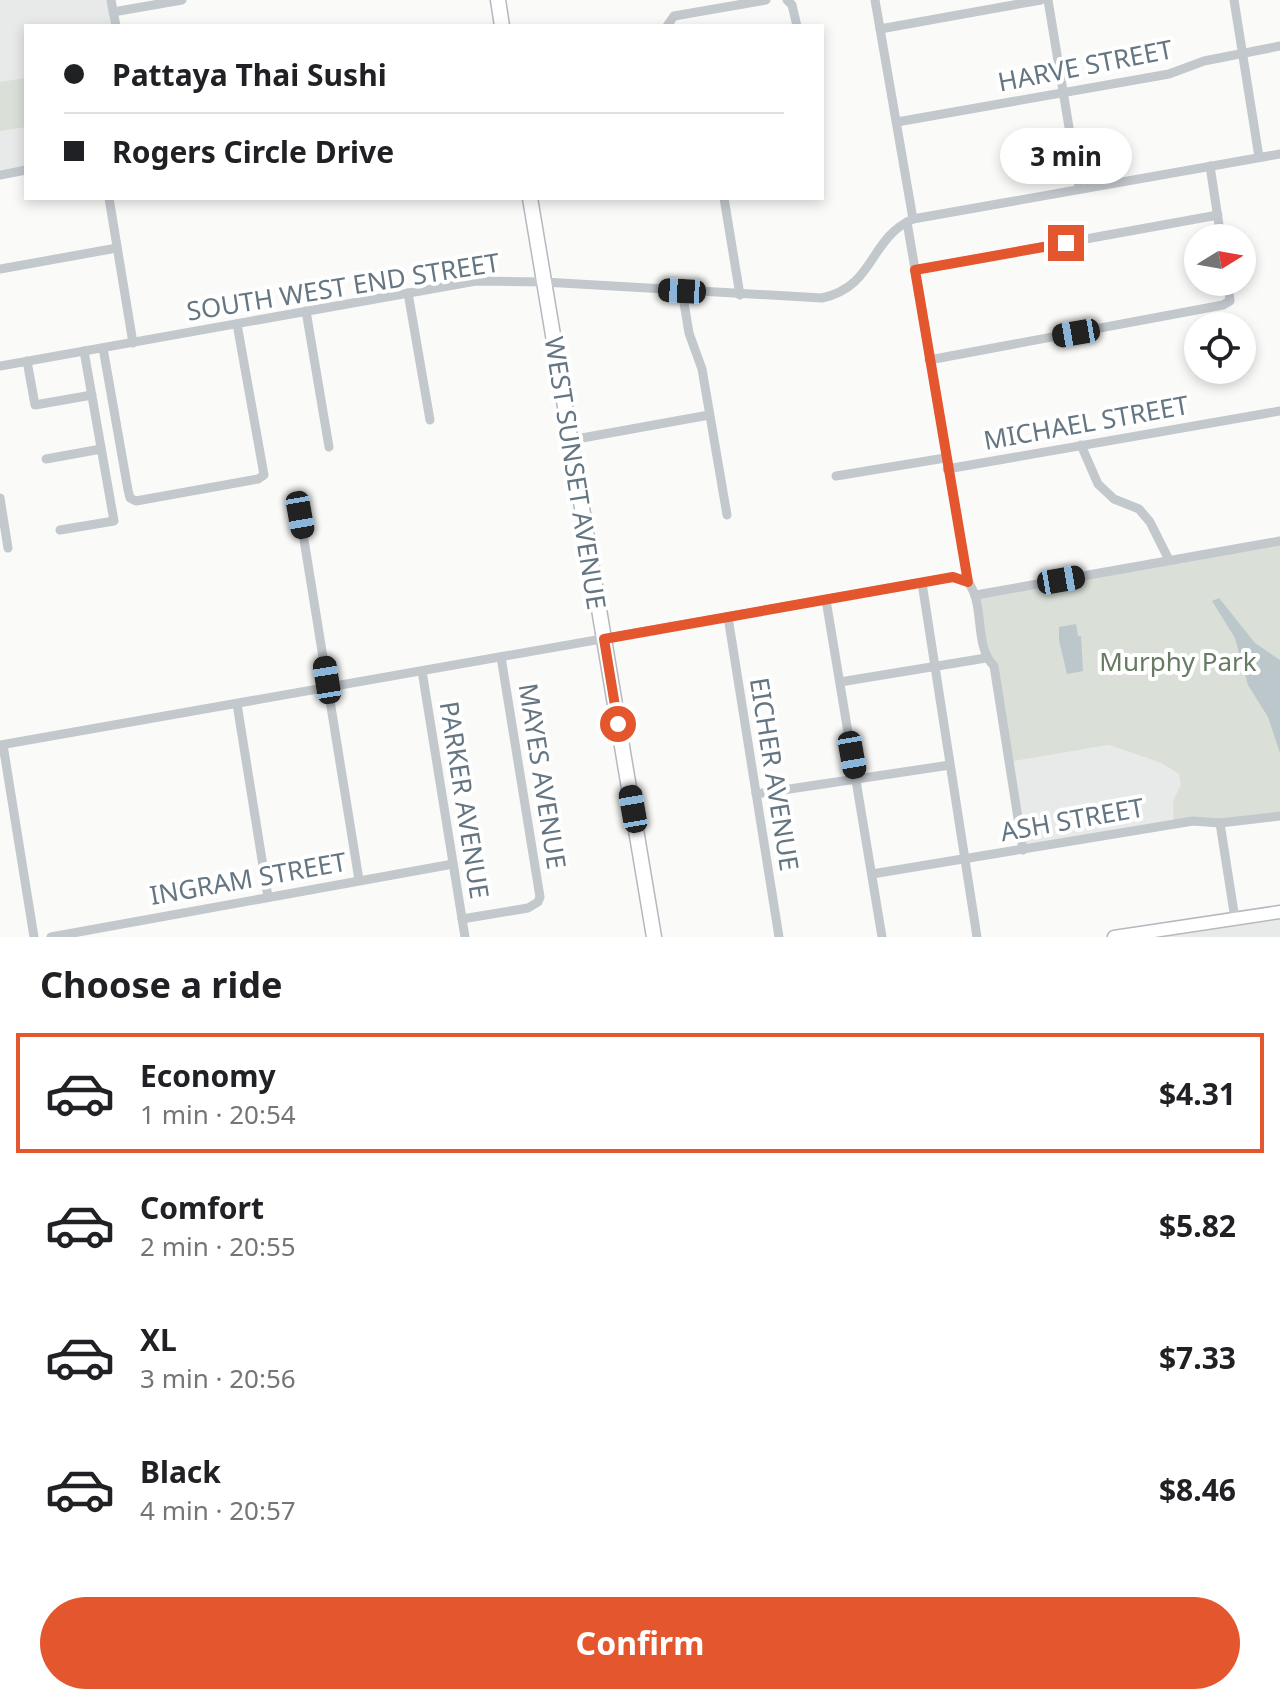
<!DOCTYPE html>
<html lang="en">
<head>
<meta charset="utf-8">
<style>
	:root { --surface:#fff; --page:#f6f6f6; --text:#202124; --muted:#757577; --line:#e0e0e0; --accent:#e4572e }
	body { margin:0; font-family:"Noto Sans",sans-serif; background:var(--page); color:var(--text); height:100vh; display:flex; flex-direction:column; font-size:30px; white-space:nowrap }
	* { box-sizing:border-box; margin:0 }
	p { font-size:26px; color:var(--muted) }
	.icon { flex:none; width:44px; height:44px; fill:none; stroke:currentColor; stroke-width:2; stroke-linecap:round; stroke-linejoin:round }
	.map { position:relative; height:937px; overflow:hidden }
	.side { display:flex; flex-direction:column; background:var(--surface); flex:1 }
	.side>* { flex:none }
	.guide { position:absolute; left:24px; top:24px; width:800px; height:176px; border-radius:0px; box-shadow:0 4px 12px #0003; display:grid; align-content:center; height:176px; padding:0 40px; background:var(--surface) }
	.needle { width:52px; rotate:79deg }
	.controls { position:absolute; left:1184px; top:224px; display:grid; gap:16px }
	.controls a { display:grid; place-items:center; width:72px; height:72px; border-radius:50%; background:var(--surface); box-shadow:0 4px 12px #0003; font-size:40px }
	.end { position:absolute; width:36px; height:36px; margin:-18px; border:10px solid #e4572e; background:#fff; box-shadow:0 0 0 4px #fff }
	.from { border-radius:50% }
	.bubble { position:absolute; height:56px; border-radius:28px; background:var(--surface); box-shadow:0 4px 12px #0003; font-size:26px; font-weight:700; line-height:56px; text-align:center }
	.car { position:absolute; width:24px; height:48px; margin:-24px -12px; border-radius:10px; box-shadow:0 0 6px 2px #0007; background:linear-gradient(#222 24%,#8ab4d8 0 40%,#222 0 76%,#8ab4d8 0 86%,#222 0) }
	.guide b { display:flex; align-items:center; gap:28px; height:76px; font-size:30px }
	.guide b+b { border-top:2px solid var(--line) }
	.guide i { width:20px; height:20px; background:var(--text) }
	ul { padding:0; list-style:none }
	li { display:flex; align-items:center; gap:24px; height:120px; margin:0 16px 12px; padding:0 24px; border:4px solid transparent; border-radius:0px }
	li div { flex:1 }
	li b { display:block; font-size:30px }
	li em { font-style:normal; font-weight:700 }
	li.active { border-color:var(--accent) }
	li>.icon { width:72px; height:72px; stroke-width:1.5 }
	h2 { padding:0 40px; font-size:36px; line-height:96px }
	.cta { display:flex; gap:16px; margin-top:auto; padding:16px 40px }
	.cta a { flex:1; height:92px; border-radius:48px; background:var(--accent); color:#fff; font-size:32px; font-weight:700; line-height:92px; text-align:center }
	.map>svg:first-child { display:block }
</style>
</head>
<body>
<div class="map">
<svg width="1280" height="937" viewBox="0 0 1280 937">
	<rect width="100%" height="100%" fill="#fafaf8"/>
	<g fill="#e8e9e9">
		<path d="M0 0H108L113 26H26V166L0 170Z"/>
		<path d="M1109 745 1161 763 1179 774 1182 785 1174 824 1023 850 1009 762Z"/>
		<path d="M1280 912V937H1114Z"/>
	</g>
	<g fill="#dadfd7">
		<path d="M25 78 26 127 0 131V82Z"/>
		<path d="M1280 541V816L1174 824 1173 801 1181 785 1179 774 1161 763 1109 745 1009 762 994 666 986 658 976 595Z"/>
	</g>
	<g fill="#bbc7cb">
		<path d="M1219 598 1255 643 1280 660V753L1268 717 1248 685 1235 638 1212 601Z"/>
		<path d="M1076 624 1078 636H1081L1083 671 1067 674 1059 640V627Z"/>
	</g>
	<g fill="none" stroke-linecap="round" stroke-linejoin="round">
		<defs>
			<path id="major" d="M1114 937 1280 912"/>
			<g id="highway">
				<path d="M498 0 502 26"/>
				<path d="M530 198 654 937"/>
			</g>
		</defs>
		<use href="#major" stroke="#b5babe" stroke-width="15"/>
		<use href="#highway" stroke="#b4b9bd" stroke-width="17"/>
		<g stroke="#c3c8cc" stroke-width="9">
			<path d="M111 0 116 26"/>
			<path d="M787 0 792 5 797 26"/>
			<path d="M875 0 913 219"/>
			<path d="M1048 0 1079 188"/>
			<path d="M1234 0 1259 157"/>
			<path d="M113 12 182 0"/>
			<path d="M667 26 674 16 766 0"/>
			<path d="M880 29 1041 0"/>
			<path d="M897 122 1169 74 1204 61 1280 46"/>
			<path d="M1210 166 1221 238"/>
			<path d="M0 175 26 170"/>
			<path d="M109 198 133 343"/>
			<path d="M724 198 740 295"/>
			<path d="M907 222 968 582C986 606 973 645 994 666L1023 850"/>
			<path d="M0 269 117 248"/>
			<path d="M915 270 1218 215"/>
			<path d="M682 291 689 333 702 369 727 515"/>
			<path d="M408 293 430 420"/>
			<path d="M306 311 329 447"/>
			<path d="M103 348 128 490 130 498 136 501 258 479 264 475 237 324"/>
			<path d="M929 360 1223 305 1230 301 1228 282"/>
			<path d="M27 361 35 405 92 395"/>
			<path d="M0 366 476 281 544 282 822 298C876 286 868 239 913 219L1280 154"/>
			<path d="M571 440 709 415"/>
			<path d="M1081 445 1098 484 1114 499 1139 509 1150 522 1169 560"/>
			<path d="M46 459 101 449"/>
			<path d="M947 469 1280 411"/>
			<path d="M836 476 945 458"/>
			<path d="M0 498 8 548"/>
			<path d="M300 515 359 880"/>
			<path d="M60 530 114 521 84 351"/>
			<path d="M922 583 977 937"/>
			<path d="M976 595 1280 541"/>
			<path d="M826 600 882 937"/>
			<path d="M728 617 779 937"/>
			<path d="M422 671 465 937"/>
			<path d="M840 682 986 658"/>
			<path d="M237 704 268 897"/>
			<path d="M0 745 953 577 968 582"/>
			<path d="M3 745 34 937"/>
			<path d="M756 794 950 765"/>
			<path d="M1220 823 1235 919"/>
			<path d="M872 874 1193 821 1220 823 1280 816"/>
			<path d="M462 919 528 908 538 902 540 897 501 657"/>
			<path d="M51 937 453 864"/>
		</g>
		<use href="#major" stroke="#fff" stroke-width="12"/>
		<use href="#highway" stroke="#fff" stroke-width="14"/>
	</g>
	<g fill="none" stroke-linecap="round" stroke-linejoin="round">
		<path stroke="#e4572e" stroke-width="10" d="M618 724 604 639 953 577 968 582 915 270 1066 243"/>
	</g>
	<g text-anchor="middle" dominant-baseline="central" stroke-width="8" stroke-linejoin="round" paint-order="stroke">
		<g font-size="26" fill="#657683" stroke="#fff">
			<text transform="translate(1085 65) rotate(-11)">HARVE STREET</text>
			<text transform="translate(343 286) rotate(-9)">SOUTH WEST END STREET</text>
			<text transform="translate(1086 422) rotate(-10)">MICHAEL STREET</text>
			<text transform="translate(576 473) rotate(81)">WEST SUNSET AVENUE</text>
			<text transform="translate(775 774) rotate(81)">EICHER AVENUE</text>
			<text transform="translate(543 776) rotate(81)">MAYES AVENUE</text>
			<text transform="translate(465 800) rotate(81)">PARKER AVENUE</text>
			<text transform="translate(1072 819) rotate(-10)">ASH STREET</text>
			<text transform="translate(248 878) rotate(-10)">INGRAM STREET</text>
		</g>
		<g font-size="26" fill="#687a64" stroke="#fff">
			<text x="1178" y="661">Murphy Park</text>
		</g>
	</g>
</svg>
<div class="controls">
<a><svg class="needle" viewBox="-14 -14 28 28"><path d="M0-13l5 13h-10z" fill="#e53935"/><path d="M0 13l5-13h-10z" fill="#757577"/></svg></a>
<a><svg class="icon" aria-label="locate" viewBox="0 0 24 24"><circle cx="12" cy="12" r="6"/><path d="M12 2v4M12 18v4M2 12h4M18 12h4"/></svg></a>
</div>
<i class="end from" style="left:618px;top:724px"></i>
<i class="end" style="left:1066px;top:243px"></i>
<div class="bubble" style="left:1000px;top:128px;width:132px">3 min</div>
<i class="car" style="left:682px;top:291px;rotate:273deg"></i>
<i class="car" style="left:1076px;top:333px;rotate:260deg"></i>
<i class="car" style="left:300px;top:515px;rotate:170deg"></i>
<i class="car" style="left:1061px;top:580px;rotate:80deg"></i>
<i class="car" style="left:327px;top:680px;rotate:351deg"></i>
<i class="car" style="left:852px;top:755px;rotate:170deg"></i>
<i class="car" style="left:633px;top:809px;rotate:350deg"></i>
<div class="guide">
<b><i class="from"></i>Pattaya Thai Sushi</b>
<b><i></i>Rogers Circle Drive</b>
</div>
</div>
<section class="side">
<h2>Choose a ride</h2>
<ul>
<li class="active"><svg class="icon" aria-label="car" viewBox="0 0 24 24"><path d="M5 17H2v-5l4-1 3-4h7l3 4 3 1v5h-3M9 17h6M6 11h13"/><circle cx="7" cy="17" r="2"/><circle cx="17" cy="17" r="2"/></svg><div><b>Economy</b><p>1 min · 20:54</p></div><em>$4.31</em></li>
<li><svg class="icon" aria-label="car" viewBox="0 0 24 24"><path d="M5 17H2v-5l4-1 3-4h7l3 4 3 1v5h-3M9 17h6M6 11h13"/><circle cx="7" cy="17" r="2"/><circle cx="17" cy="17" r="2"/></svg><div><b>Comfort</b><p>2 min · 20:55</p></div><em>$5.82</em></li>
<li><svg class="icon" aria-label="car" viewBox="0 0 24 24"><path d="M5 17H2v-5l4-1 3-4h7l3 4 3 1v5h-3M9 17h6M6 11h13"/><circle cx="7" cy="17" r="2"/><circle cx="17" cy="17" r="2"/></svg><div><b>XL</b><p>3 min · 20:56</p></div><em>$7.33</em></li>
<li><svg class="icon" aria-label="car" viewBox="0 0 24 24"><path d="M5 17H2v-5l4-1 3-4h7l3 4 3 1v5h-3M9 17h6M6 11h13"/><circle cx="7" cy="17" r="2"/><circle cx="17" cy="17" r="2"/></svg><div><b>Black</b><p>4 min · 20:57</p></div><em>$8.46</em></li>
</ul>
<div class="cta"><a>Confirm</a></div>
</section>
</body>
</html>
